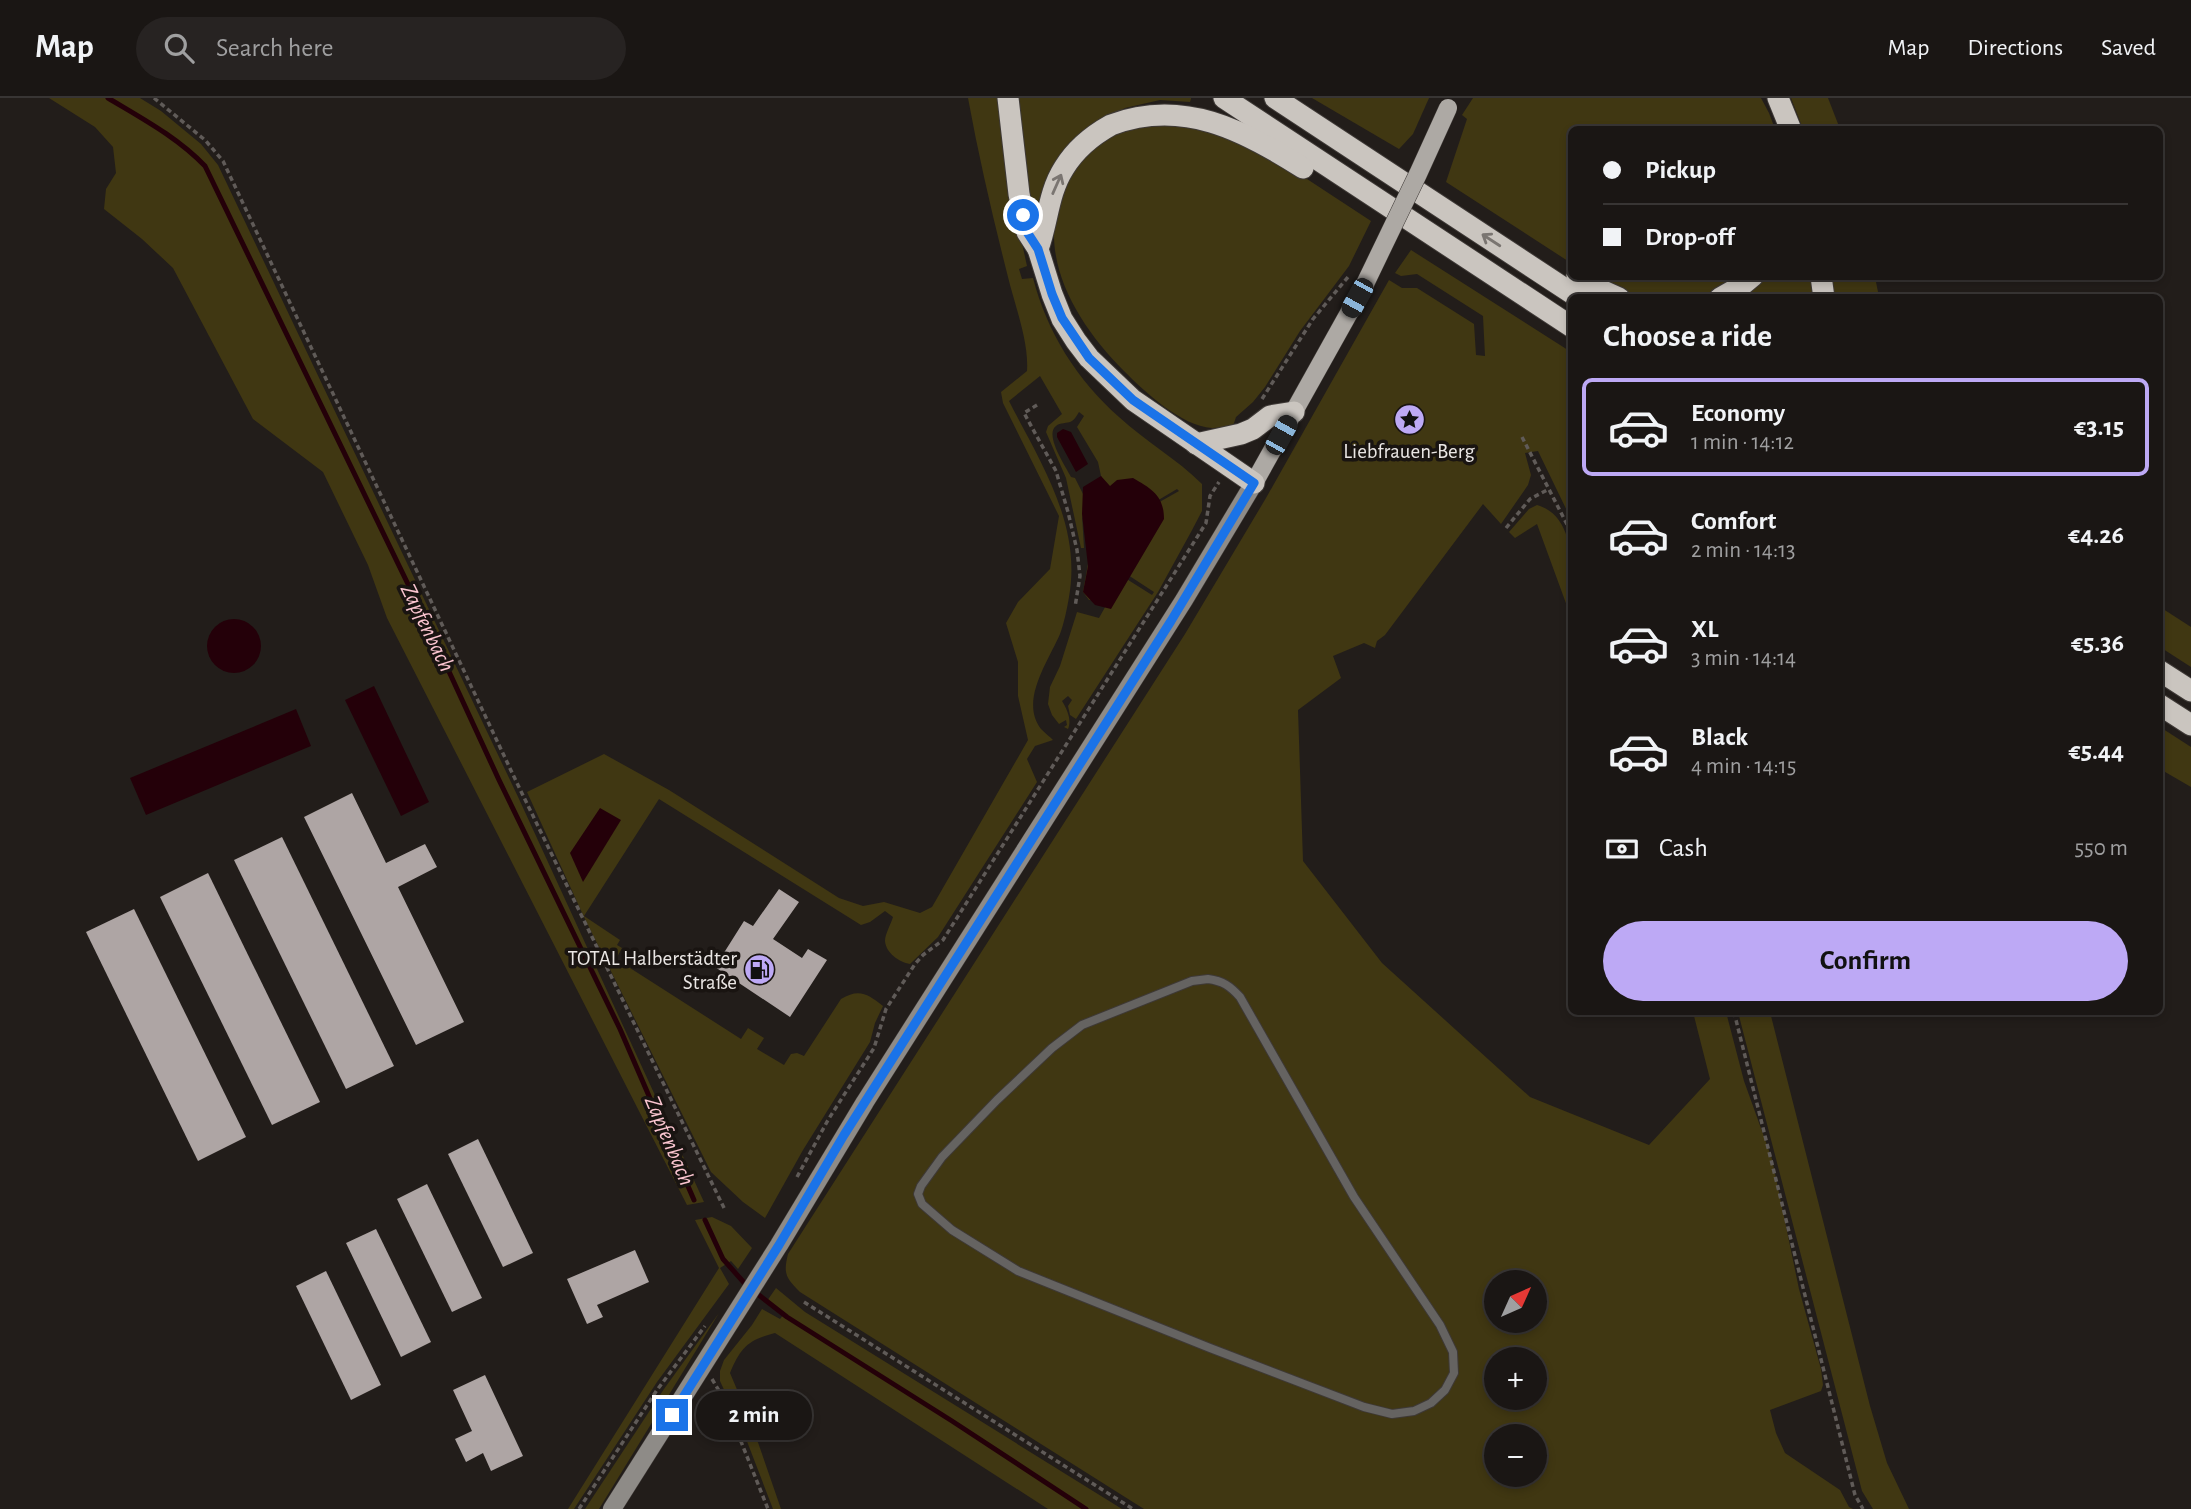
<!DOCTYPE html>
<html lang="en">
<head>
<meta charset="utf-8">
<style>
	:root { --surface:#1a1614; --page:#272322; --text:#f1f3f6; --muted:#9f9fa0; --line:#383534; --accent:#bda9f5 }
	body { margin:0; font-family:"Alegreya Sans",sans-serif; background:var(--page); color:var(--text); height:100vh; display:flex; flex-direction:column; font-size:26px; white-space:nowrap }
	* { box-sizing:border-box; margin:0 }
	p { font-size:23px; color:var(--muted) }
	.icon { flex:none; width:38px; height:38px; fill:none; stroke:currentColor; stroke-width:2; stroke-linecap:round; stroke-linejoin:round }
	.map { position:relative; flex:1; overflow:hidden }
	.drawer { position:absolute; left:1568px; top:196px; width:595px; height:721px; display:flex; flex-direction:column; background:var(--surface); border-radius:10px; box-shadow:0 4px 10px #0003,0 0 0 2px var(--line) }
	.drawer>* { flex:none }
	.banner { position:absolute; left:1568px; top:28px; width:595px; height:154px; border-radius:10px; box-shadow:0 4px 10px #0003,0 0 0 2px var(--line); display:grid; align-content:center; height:154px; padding:0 35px; background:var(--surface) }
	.needle { width:46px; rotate:45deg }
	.buttons { position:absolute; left:1484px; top:1172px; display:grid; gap:14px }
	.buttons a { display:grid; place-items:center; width:63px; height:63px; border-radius:50%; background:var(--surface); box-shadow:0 4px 10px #0003,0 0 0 2px var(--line); font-size:35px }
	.end { position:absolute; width:32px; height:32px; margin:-16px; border:9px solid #1a73e8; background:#fff; box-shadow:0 0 0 4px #fff }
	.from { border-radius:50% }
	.bubble { position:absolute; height:49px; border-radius:24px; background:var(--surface); box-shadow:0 4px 10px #0003,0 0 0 2px var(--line); font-size:23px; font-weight:700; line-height:49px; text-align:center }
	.car { position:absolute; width:21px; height:42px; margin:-21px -10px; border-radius:9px; box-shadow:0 0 5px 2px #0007; background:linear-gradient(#222 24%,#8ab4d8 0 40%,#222 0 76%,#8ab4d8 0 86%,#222 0) }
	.banner b { display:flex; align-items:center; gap:24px; height:66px; font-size:26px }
	.banner b+b { border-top:2px solid var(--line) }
	.banner i { width:18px; height:18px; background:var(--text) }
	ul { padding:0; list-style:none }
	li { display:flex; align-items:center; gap:21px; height:98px; margin:0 14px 10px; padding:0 21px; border:4px solid transparent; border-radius:10px }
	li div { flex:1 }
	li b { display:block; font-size:26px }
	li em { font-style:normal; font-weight:700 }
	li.selected { border-color:var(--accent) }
	li>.icon { width:63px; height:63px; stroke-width:1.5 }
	h2 { padding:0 35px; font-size:32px; line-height:84px }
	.pay { display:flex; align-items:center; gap:18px; height:77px; padding:0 35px; font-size:26px }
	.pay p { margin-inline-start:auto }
	.action { display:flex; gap:14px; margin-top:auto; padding:14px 35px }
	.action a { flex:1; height:80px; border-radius:42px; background:var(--accent); color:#111; font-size:28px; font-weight:700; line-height:80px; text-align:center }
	header { display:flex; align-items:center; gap:42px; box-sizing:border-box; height:98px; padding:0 35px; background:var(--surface); border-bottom:2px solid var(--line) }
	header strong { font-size:33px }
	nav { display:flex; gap:38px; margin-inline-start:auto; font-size:24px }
	.search { width:490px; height:63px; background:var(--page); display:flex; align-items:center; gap:18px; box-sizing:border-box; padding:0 24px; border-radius:38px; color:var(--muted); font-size:26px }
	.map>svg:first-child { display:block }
</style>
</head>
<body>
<header>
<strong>Map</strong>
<div class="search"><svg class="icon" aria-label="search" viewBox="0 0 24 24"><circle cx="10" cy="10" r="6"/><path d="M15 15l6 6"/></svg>Search here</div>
<nav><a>Map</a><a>Directions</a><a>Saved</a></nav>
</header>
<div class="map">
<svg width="2191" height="1411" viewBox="0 0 2191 1411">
	<rect width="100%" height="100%" fill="#221d1a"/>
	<g fill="#403712" fill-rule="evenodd">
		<path d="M49 0H140L161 13 201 46 218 67 519 701 704 1104 687 1107 387 520 368 467 323 374 253 321 173 170 142 141 104 111 106 91 116 75 113 49 95 29Z"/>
		<path d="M968 0H998L1016 118 1027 168 1019 171 1022 181 1033 180C1047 234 1077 282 1119 319 1145 343 1177 361 1202 386V413L1191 434 1158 494 1076 621 1070 617 1068 608 1072 602 1068 598 1062 603C1067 611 1072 622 1068 631L1064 629 1067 627 1066 622 1059 626 1052 617 1048 606 1050 589 1060 568 1077 514 1099 520 1109 502H1089L1083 494 1091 449 1082 417 1084 450H1081L1066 380 1046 334 1048 328 1062 316 1040 278 1009 303C1040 364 1082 426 1069 499 1067 511 1064 525 1060 536 1049 562 1019 603 1041 631 1045 635 1050 639 1053 642L1035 648 1027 661 1037 684 938 839 910 866C899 864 886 855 885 843 885 836 891 826 893 819L885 813 870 824 861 827 659 701 584 818 620 842 617 847 622 850 616 861 741 941 748 930 764 940 757 951 784 967 791 956 797 955 804 958 841 901C859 890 868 896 883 908L875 925 870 944 803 1052 765 1120 743 1104 711 1074 584 819 527 694 604 656 669 692 839 800 863 808 884 804 920 815 932 809 1028 642 1018 598V564L1006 525 1018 504 1050 471 1059 418 1003 305 1001 294 1027 273C1029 244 1015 208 1008 179 993 120 979 60 968 0ZM1079 314 1084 318 1077 329 1098 364 1101 378 1110 395 1140 413 1177 391 1179 393 1156 406 1128 477 1154 494 1152 497 1125 480 1075 380 1071 379C1066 369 1044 337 1056 328 1060 324 1067 326 1072 323 1075 321 1077 317 1079 314Z"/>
		<path d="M1017 0H1191V1L1190 4 1160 2 1125 10 1096 26 1037 121 1031 119Z"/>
		<path d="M1312 0H1429L1413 36 1399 51Z"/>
		<path d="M1473 0H1761L1769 15 1775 31 1572 32 1571 165 1446 84 1467 21 1462 17Z"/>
		<path d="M1791 0H1828L1840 31H1803Z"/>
		<path d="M1176 20 1266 54 1371 123 1349 168 1300 233 1265 289 1253 304 1236 319 1233 328C1227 329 1219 330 1212 330 1181 328 1145 294 1124 273 1071 220 1026 142 1075 70 1087 54 1105 38 1124 30 1139 24 1160 23 1176 20Z"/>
		<path d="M1411 152 1571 254V421L1538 353 1525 355 1531 377 1528 387 1501 426 1483 406 1385 537 1377 543 1375 550 1364 545 1333 558 1341 580 1298 612 1303 763 1382 865 1530 999 1649 1047 1710 981 1693 914H1726L1744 983 1772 1061 1799 1191 1821 1271 1823 1287 1821 1293 1770 1312 1776 1335 1785 1355 1840 1392 1849 1409 1853 1411H1144L800 1194C786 1180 783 1176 788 1156L1185 536 1266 400 1389 182 1402 190H1417L1474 226 1476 257 1485 258 1483 218 1417 176 1401 178 1395 175ZM1496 1185H1535V1223H1496ZM1496 1262H1535V1300H1496ZM1496 1339H1535V1377H1496Z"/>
		<path d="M1594 179H1739L1702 198 1686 200 1648 199 1630 197Z"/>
		<path d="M1767 179H1813L1815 199 1743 200Z"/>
		<path d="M1830 179H1875L1879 199H1833Z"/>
		<path d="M1537 407C1580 419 1572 485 1571 519L1537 426 1515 440 1509 434 1529 411Z"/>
		<path d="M2160 509 2191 529V569L2160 549Z"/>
		<path d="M2160 629 2191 649V689L2160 671Z"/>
		<path d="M1738 914H1770L1870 1308 1887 1365 1909 1411H1873L1862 1393Z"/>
		<path d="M712 1119 731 1128 752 1150 738 1171 731 1163 720 1170 729 1186 657 1284 574 1411H568L719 1170 695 1122Z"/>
		<path d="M776 1190 805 1214 1122 1411H1048L775 1235C748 1242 741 1249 730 1275L752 1327 781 1411H773L743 1333 720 1283V1273L724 1262 752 1227 762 1211 780 1221 785 1215 767 1203Z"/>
		<path d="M719 1215 599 1411H585L664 1291Z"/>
	</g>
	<g fill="#240009">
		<path d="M1063 331 1071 334 1088 366 1076 374 1057 339V335Z"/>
		<path d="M1101 378 1110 388 1117 382 1133 380C1152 391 1164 398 1164 421L1111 511 1095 507 1083 494 1088 468 1082 416 1083 389Z"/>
		<circle cx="234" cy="548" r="27"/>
		<path d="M374 588 429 704 401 718 345 602Z"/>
		<path d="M296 611 311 648 146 717 130 680Z"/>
		<path d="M600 710 621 722 583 784 570 755Z"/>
	</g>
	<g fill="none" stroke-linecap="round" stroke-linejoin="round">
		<g stroke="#240009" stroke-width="5">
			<path d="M108 0C143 21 177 39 205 68L422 515 499 682 620 931 694 1102"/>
			<path d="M705 1122 723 1161 747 1188"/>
			<path d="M755 1194 787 1219 952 1323 1086 1411"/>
		</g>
	</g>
	<g fill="#aea5a4">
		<path d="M352 695 386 765 425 746 437 769 398 789 464 924 416 947 304 719Z"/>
		<path d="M282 739 394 968 346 991 234 762Z"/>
		<path d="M208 775 320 1004 272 1027 160 799Z"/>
		<path d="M779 791 799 804 773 841 802 860 808 851 827 862 790 919 715 869 744 823 753 828Z"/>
		<path d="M134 811 246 1039 198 1063 86 834Z"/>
		<path d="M478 1041 533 1155 503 1169 448 1056Z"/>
		<path d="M427 1086 482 1200 452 1214 397 1101Z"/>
		<path d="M376 1131 431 1244 401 1259 346 1145Z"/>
		<path d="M635 1152 649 1184 597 1207 603 1219 587 1226 567 1181Z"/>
		<path d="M326 1173 381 1287 351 1302 296 1188Z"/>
		<path d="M485 1277 523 1358 491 1373 483 1355 466 1364 455 1341 472 1333 453 1292Z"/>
	</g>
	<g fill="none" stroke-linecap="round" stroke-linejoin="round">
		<defs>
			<path id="lane" d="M1208 881C1223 883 1230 888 1240 899L1354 1099 1440 1227 1453 1254 1454 1275 1445 1292 1431 1305 1414 1313 1392 1316 1364 1309 1210 1250 1018 1173 952 1132 922 1106 918 1096 921 1088 942 1059 997 1002 1052 950 1082 927 1192 883Z"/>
			<path id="secondary" d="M612 1411 779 1147 865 1004 1184 502 1254 385"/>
			<path id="primary" d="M1254 385 1364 188"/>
			<g id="highway">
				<path d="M1008 0 1019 96 1027 134 1038 151 1052 196 1062 221 1076 243 1089 260 1133 302 1254 385"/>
				<path d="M1224 0 1572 229"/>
				<path d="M1275 0 1579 200"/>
				<path d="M1778 0 1791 32"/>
				<path d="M1038 151C1048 124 1048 95 1064 70 1075 52 1093 37 1111 27 1182 0 1244 32 1303 70"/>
				<path d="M1577 178 1599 191 1619 200"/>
				<path d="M1821 178 1824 200"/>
				<path d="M1720 200 1741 188 1753 178"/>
				<path d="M1196 346 1241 336 1253 331 1270 318 1294 314"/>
				<path d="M2160 573 2191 593"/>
				<path d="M2160 607 2191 627"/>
			</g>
		</defs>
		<use href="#lane" stroke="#3e3936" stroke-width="10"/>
		<use href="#secondary" stroke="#3e3936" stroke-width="19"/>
		<use href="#primary" stroke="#3e3936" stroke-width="19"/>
		<use href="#highway" stroke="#3e3936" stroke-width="23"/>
		<g stroke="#605b58" stroke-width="3.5" stroke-dasharray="5 3.5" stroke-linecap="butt">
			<path d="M154 0 205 42 223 63 516 683 725 1112"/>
			<path d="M1262 301 1313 221 1348 179"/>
			<path d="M1037 307 1024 315 1056 373 1068 414 1077 452 1080 478 1075 509"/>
			<path d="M1522 339 1572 436"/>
			<path d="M1506 430 1530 401 1549 391"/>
			<path d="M1734 914 1855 1397 1863 1411"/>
			<path d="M797 1079 828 1022 874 950 886 911 915 866 923 857 943 842 1206 425 1210 398 1219 384"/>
			<path d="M804 1204 1133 1411"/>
			<path d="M712 1281 724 1301 768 1411"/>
			<path d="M579 1411 657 1292 705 1228"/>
		</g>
		<use href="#lane" stroke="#656361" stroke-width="8"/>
		<use href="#secondary" stroke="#8e8b87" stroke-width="18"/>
		<use href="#primary" stroke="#ada9a4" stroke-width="18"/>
		<use href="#highway" stroke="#cac5bf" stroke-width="21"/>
		<defs>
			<path id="primary-bridge" d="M1364 188 1418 76 1448 10"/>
		</defs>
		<use href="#primary-bridge" stroke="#3e3936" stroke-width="19" stroke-linecap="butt"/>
		<use href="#primary-bridge" stroke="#ada9a4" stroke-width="18"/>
	</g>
	<defs><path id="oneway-shaft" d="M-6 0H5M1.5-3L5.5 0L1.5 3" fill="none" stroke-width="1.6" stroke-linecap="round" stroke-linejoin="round" transform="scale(1.75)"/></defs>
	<g stroke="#7a7571">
		<use href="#oneway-shaft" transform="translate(1057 86) rotate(-66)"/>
		<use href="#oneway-shaft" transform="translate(1491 142) rotate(-147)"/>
	</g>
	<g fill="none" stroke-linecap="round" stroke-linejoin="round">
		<path stroke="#1a73e8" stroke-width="9" d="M672 1317 779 1147 844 1037 1171 523 1254 385 1133 302 1089 260 1062 220 1052 196 1038 151 1027 134 1023 117"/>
	</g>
	<defs>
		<symbol id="sight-disc" viewBox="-11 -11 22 22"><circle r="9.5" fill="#bda9f5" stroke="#191411"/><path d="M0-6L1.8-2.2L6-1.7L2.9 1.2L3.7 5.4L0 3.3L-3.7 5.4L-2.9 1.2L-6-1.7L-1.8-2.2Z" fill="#111"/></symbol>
		<symbol id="fuel-disc" viewBox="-11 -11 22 22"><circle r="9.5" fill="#bda9f5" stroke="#191411"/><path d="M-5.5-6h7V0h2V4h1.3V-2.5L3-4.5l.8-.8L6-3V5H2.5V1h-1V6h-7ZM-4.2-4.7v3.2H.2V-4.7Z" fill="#111"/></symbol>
	</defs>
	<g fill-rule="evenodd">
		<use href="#sight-disc" x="1392" y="304" width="35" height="35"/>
		<use href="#fuel-disc" x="742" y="854" width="35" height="35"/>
	</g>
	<g text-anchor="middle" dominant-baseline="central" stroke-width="7" stroke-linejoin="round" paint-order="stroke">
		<g font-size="21" fill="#eae6e4" stroke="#191411">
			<text x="1409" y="353">Liebfrauen-Berg</text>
			<text x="737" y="860" text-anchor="end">TOTAL Halberstädter<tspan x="737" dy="24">Straße</tspan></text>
		</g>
		<g font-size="23" font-style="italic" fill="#fcc6d1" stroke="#191411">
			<text transform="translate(427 530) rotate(64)">Zapfenbach</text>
			<text transform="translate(669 1043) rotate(67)">Zapfenbach</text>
		</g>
	</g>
</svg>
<div class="buttons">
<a><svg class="needle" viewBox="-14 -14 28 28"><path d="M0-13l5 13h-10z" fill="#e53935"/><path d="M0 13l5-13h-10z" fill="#9f9fa0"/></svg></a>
<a>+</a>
<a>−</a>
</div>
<i class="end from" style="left:1023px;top:117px"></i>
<i class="end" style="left:672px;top:1317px"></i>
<div class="bubble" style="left:696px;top:1293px;width:116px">2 min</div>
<i class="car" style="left:1357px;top:200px;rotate:209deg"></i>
<i class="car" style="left:1281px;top:337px;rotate:29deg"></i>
<div class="banner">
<b><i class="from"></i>Pickup</b>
<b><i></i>Drop-off</b>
</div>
<section class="drawer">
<h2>Choose a ride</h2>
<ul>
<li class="selected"><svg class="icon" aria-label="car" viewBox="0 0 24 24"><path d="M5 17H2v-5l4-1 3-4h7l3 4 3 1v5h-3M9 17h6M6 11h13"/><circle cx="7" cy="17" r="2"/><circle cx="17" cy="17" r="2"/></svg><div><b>Economy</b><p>1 min · 14:12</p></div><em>€3.15</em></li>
<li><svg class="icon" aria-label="car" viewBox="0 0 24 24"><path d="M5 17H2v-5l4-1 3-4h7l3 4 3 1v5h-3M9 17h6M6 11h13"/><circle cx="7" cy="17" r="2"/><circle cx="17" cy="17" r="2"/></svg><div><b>Comfort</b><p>2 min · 14:13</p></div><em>€4.26</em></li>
<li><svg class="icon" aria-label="car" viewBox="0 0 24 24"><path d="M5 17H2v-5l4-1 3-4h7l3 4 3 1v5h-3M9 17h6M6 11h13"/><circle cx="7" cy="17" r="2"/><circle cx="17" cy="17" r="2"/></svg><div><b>XL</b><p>3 min · 14:14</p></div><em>€5.36</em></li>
<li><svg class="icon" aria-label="car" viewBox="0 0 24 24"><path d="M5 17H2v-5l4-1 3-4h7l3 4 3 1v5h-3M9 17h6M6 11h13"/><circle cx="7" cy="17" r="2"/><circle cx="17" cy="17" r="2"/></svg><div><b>Black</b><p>4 min · 14:15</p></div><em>€5.44</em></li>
</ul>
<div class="pay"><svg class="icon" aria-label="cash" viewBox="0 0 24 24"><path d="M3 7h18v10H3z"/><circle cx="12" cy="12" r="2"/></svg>Cash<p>550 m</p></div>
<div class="action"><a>Confirm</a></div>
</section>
</div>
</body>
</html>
